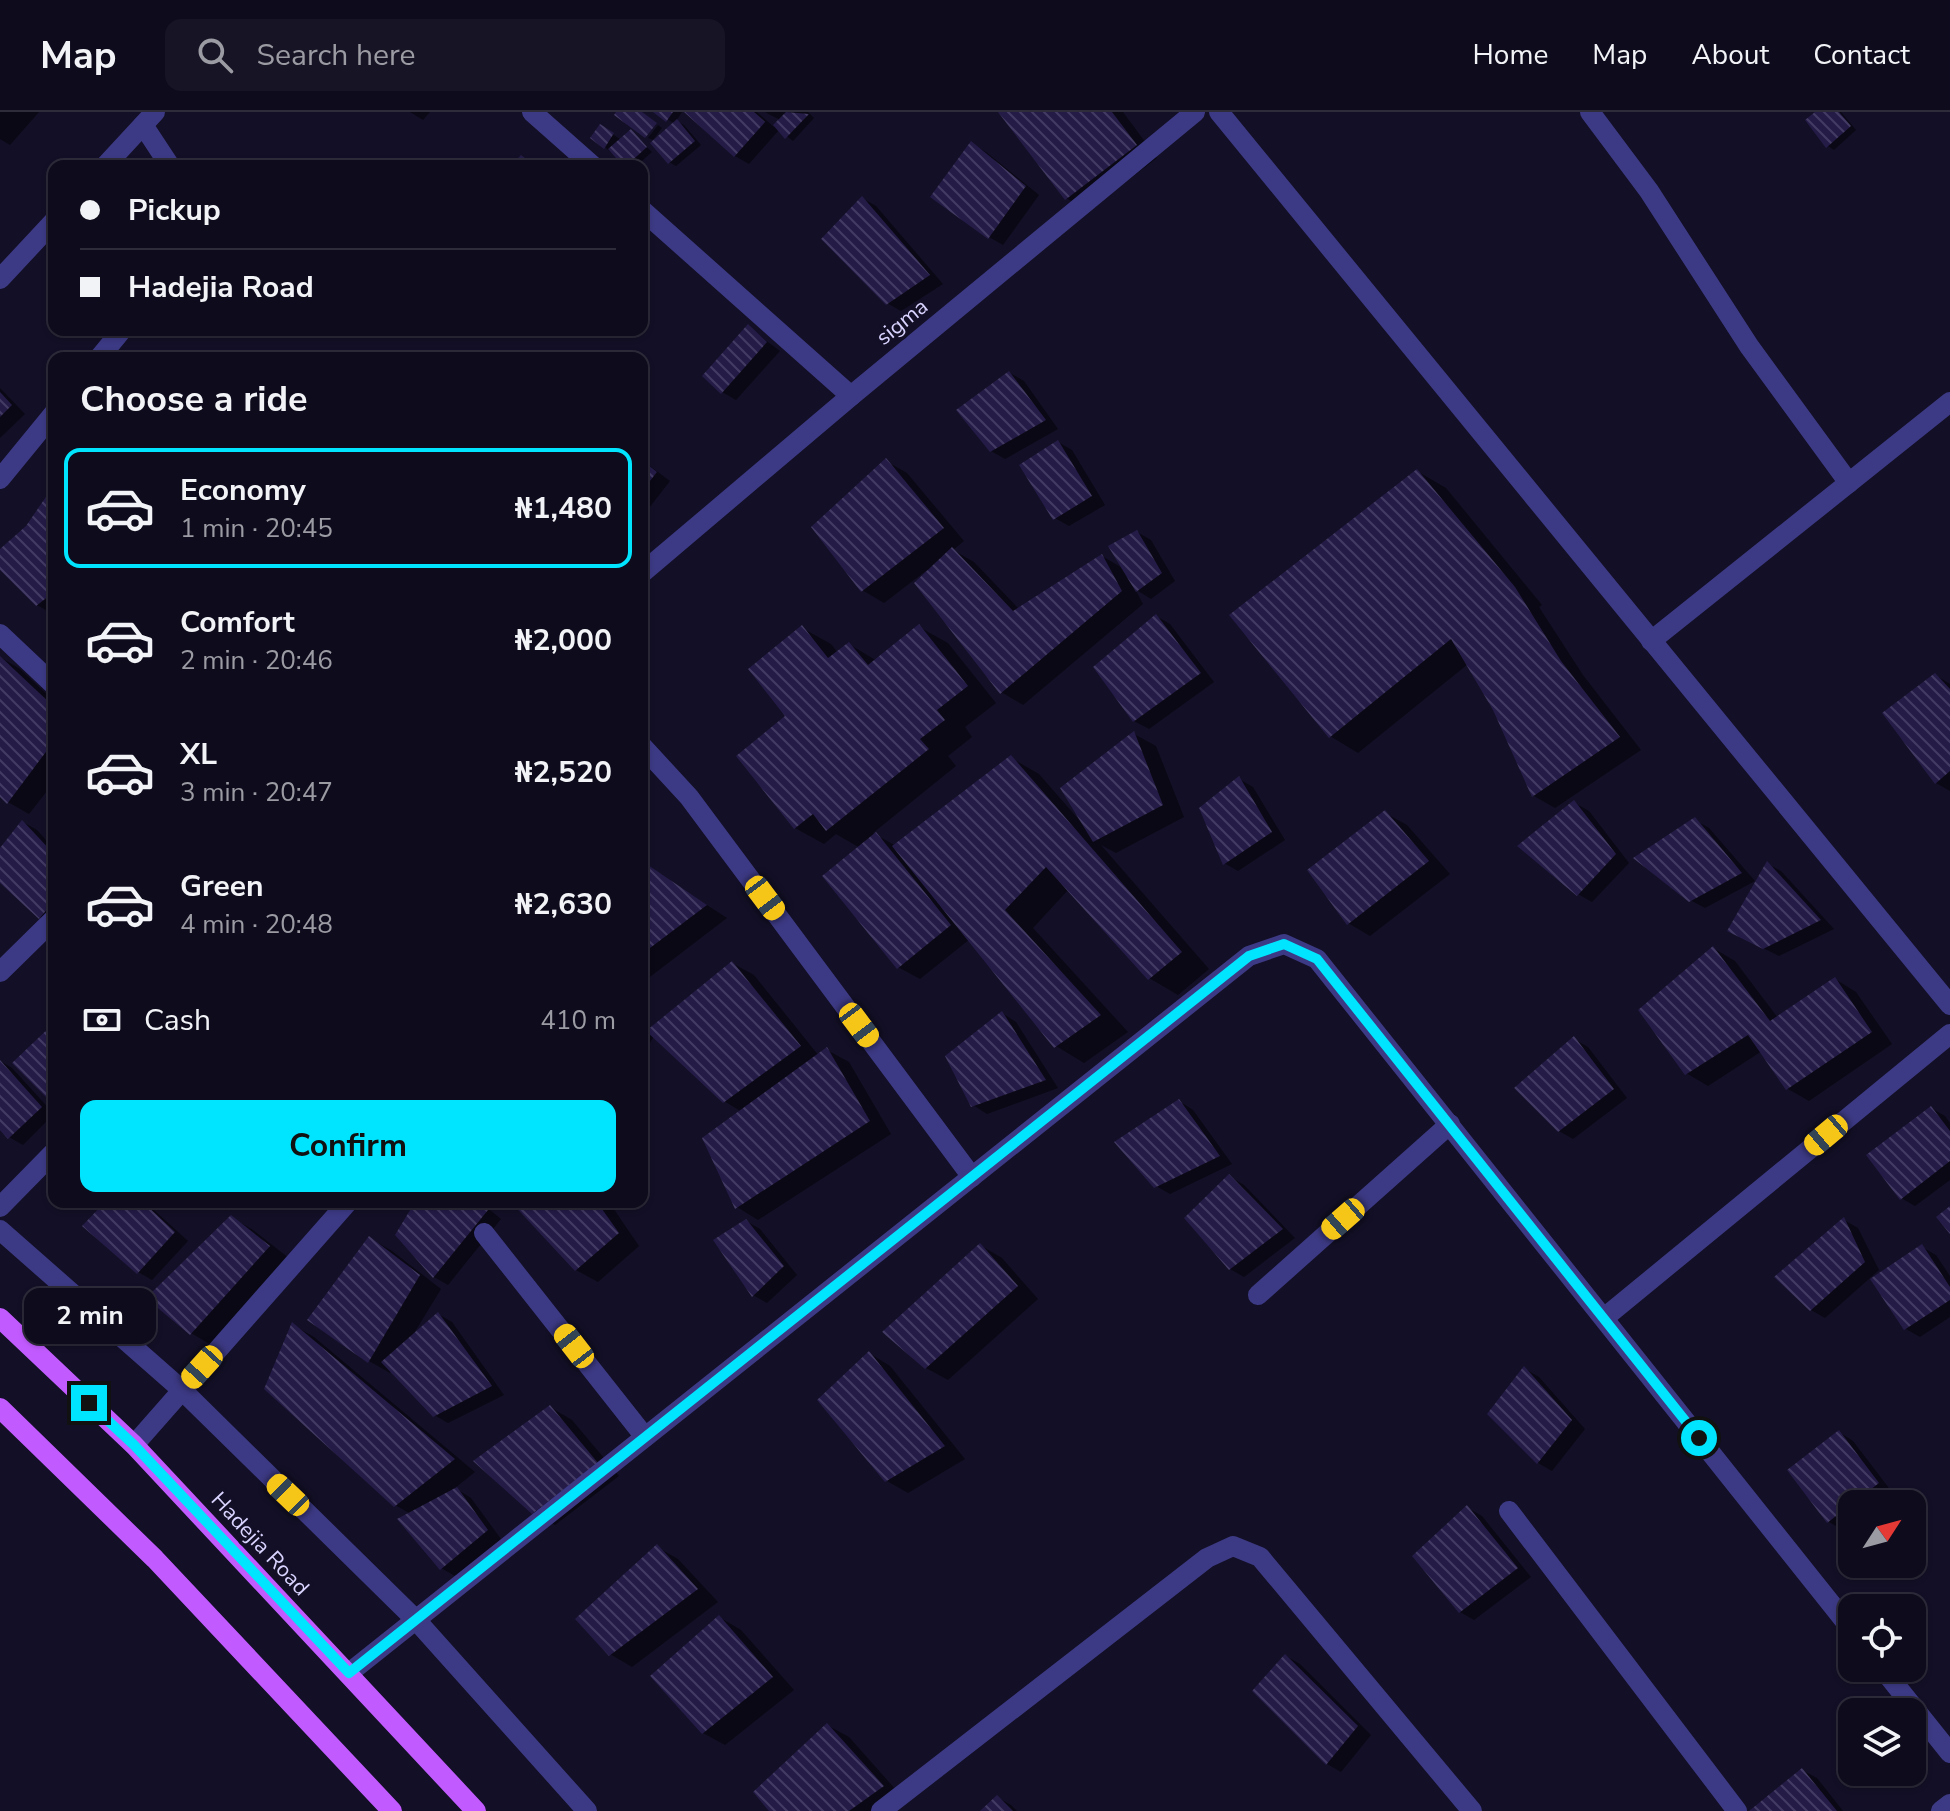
<!DOCTYPE html>
<html lang="en">
<head>
<meta charset="utf-8">
<style>
	:root { --surface:#0e0b1c; --page:#171425; --text:#f1f3f6; --muted:#9b9ba3; --line:#2e2b3b; --accent:#00e5ff }
	body { margin:0; font-family:"Nunito Sans",sans-serif; background:var(--page); color:var(--text); height:100vh; display:flex; flex-direction:column; font-size:30px; white-space:nowrap }
	* { box-sizing:border-box; margin:0 }
	p { font-size:26px; color:var(--muted) }
	.icon { flex:none; width:44px; height:44px; fill:none; stroke:currentColor; stroke-width:2; stroke-linecap:round; stroke-linejoin:round }
	.map { position:relative; flex:1; overflow:hidden }
	.drawer { position:absolute; left:48px; top:240px; width:600px; height:856px; display:flex; flex-direction:column; background:var(--surface); border-radius:16px; box-shadow:0 2px 6px #0004,0 0 0 2px var(--line) }
	.drawer>* { flex:none }
	.hud { position:absolute; left:48px; top:48px; width:600px; height:176px; border-radius:16px; box-shadow:0 2px 6px #0004,0 0 0 2px var(--line); display:grid; align-content:center; height:176px; padding:0 32px; background:var(--surface) }
	.needle { width:52px; rotate:54deg }
	.controls { position:absolute; left:1838px; top:1378px; display:grid; gap:16px }
	.controls a { display:grid; place-items:center; width:88px; height:88px; border-radius:16px; background:var(--surface); box-shadow:0 2px 6px #0004,0 0 0 2px var(--line); font-size:40px }
	.end { position:absolute; width:36px; height:36px; margin:-18px; border:10px solid #00e5ff; background:#111; box-shadow:0 0 0 4px #111 }
	.from { border-radius:50% }
	.bubble { position:absolute; height:56px; border-radius:16px; background:var(--surface); box-shadow:0 2px 6px #0004,0 0 0 2px var(--line); font-size:26px; font-weight:700; line-height:56px; text-align:center }
	.car { position:absolute; width:24px; height:48px; margin:-24px -12px; border-radius:10px; box-shadow:0 0 6px 2px #0007; background:linear-gradient(#f5c518 24%,#345 0 40%,#f5c518 0 76%,#345 0 86%,#f5c518 0) }
	.hud b { display:flex; align-items:center; gap:28px; height:76px; font-size:30px }
	.hud b+b { border-top:2px solid var(--line) }
	.hud i { width:20px; height:20px; background:var(--text) }
	ul { padding:0; list-style:none }
	li { display:flex; align-items:center; gap:24px; height:120px; margin:0 16px 12px; padding:0 16px; border:4px solid transparent; border-radius:16px }
	li div { flex:1 }
	li b { display:block; font-size:30px }
	li em { font-style:normal; font-weight:700 }
	li.active { border-color:var(--accent) }
	li>.icon { width:72px; height:72px; stroke-width:1.5 }
	h2 { padding:0 32px; font-size:36px; line-height:96px }
	.pay { display:flex; align-items:center; gap:20px; height:88px; padding:0 32px; font-size:30px }
	.pay p { margin-inline-start:auto }
	.action { display:flex; gap:16px; margin-top:auto; padding:16px 32px }
	.action a { flex:1; height:92px; border-radius:16px; background:var(--accent); color:#111; font-size:32px; font-weight:700; line-height:92px; text-align:center }
	header { display:flex; align-items:center; gap:48px; box-sizing:border-box; height:112px; padding:0 40px; background:var(--surface); border-bottom:2px solid var(--line) }
	header strong { font-size:38px }
	nav { display:flex; gap:44px; margin-inline-start:auto; font-size:28px }
	.search { width:560px; height:72px; background:var(--page); display:flex; align-items:center; gap:20px; box-sizing:border-box; padding:0 28px; border-radius:16px; color:var(--muted); font-size:30px }
	.map>svg:first-child { display:block }
</style>
</head>
<body>
<header>
<strong>Map</strong>
<div class="search"><svg class="icon" aria-label="search" viewBox="0 0 24 24"><circle cx="10" cy="10" r="6"/><path d="M15 15l6 6"/></svg>Search here</div>
<nav><a>Home</a><a>Map</a><a>About</a><a>Contact</a></nav>
</header>
<div class="map">
<svg width="1950" height="1699" viewBox="0 0 1950 1699">
	<defs>
		<pattern id="building-back-hatch" width="6" height="6" patternUnits="userSpaceOnUse" patternTransform="scale(2)"><rect width="6" height="6" fill="#241b47"/><path d="M-1 5l2 2M0 0l6 6M5-1l2 2" fill="none" stroke="#433b63"/></pattern>
	</defs>
	<rect width="100%" height="100%" fill="#130f26"/>
	<g fill="#0007">
		<path d="M0 0H39L10 33 0 27Z"/>
		<path d="M410 0H430L423 8Z"/>
		<path d="M657 0H682L676 9 684 13 701 33 676 54 669 50 675 12Z"/>
		<path d="M687 0H757L774 15 780 8 765 0H808L814 6 793 29 779 18 749 52 735 44Z"/>
		<path d="M1000 0H1123L1157 46 1088 99 1066 86Z"/>
		<path d="M1818 0H1841L1856 18 1834 38 1828 34Z"/>
		<path d="M658 13 662 16 653 28 648 26Z"/>
		<path d="M607 18 621 28 631 20 652 40 636 54H625L605 35Z"/>
		<path d="M972 32 986 40 1039 83 1003 133 989 125Z"/>
		<path d="M862 86 876 94 943 172 901 199 887 191Z"/>
		<path d="M748 215 780 239 736 288 722 280Z"/>
		<path d="M1010 261 1024 269 1058 317 1005 347 991 339Z"/>
		<path d="M0 276 25 302 0 326Z"/>
		<path d="M1058 330 1072 338 1105 393 1069 414 1055 406Z"/>
		<path d="M642 348 670 369 642 405Z"/>
		<path d="M886 349 907 361 964 429 953 438 974 450 1020 498 1102 444 1124 457 1137 420 1151 428 1175 469 1151 487 1135 477 1143 492 1023 593 1001 580 927 458 884 491 862 478Z"/>
		<path d="M1417 359 1446 376 1542 493 1539 495 1583 563 1641 638 1555 696 1534 684 1495 597 1468 552 1358 641 1330 624Z"/>
		<path d="M53 379 54 499 51 501 37 493 0 455V440L28 415Z"/>
		<path d="M1156 504 1170 512 1214 570 1149 617 1134 609Z"/>
		<path d="M919 515 948 531 996 591 965 615 972 625 948 644 956 654 873 721 896 734 1011 646 1039 662 1080 709 1134 622 1156 634 1184 705 1116 741 1101 733 1209 857 1178 883 1149 866 1069 777 1033 816 1128 920 1084 951 1056 934 970 827 920 867 898 855 860 736 836 722 824 732 795 716 788 605 802 516 831 532 838 541 849 532 877 549Z"/>
		<path d="M0 545 20 557 54 589V670L29 702 8 690 0 682Z"/>
		<path d="M1935 563 1950 572V679L1936 671 1884 602Z"/>
		<path d="M1239 667 1253 675 1285 728 1238 759 1224 751Z"/>
		<path d="M1575 691 1589 699 1629 751 1592 790 1578 782Z"/>
		<path d="M1385 701 1407 713 1450 762 1370 824 1348 811Z"/>
		<path d="M1695 708 1709 716 1755 769 1705 796 1690 788Z"/>
		<path d="M23 710 37 718 54 737V813L40 805 0 768V739Z"/>
		<path d="M642 751 727 806 642 871Z"/>
		<path d="M1768 752 1781 759 1834 817 1779 844 1743 826Z"/>
		<path d="M1713 836 1735 849 1778 906 1835 867 1856 880 1892 932 1809 989 1788 977 1762 939 1708 974 1686 961Z"/>
		<path d="M732 851 754 863 819 944 827 938 849 950 891 1022 758 1108 737 1095 742 1000 724 989 654 924 642 944V918L647 921Z"/>
		<path d="M1002 901 1016 910 1058 976 987 1002 973 993Z"/>
		<path d="M1574 927 1588 935 1627 986 1573 1027 1559 1019Z"/>
		<path d="M0 949 12 956 54 1002 23 1033 9 1025 0 1015Z"/>
		<path d="M1179 989 1193 998 1232 1052 1170 1082 1156 1074Z"/>
		<path d="M1931 996 1945 1004 1950 1011V1068L1915 1094 1901 1086Z"/>
		<path d="M1230 1065 1244 1073 1295 1126 1244 1165 1230 1157Z"/>
		<path d="M108 1090H145L188 1129 152 1168 138 1160Z"/>
		<path d="M418 1090H480L501 1107 448 1173 434 1165 398 1123Z"/>
		<path d="M514 1090H609L639 1134 598 1170 576 1158Z"/>
		<path d="M231 1105 253 1118 290 1147 213 1234 191 1221Z"/>
		<path d="M1844 1108 1858 1116 1879 1158 1825 1206 1811 1198Z"/>
		<path d="M746 1109 760 1117 797 1163 767 1191 753 1183Z"/>
		<path d="M370 1126 392 1139 441 1177 413 1223 438 1202 452 1210 504 1283 448 1311 434 1303 392 1258 390 1261 369 1249Z"/>
		<path d="M980 1133 1002 1146 1038 1187 948 1268 926 1256Z"/>
		<path d="M1922 1135 1936 1143 1950 1164V1205L1920 1225 1906 1217Z"/>
		<path d="M293 1213 314 1225 475 1360 455 1376 471 1386 501 1427 455 1464 441 1456 411 1402 395 1393Z"/>
		<path d="M869 1241 890 1254 965 1347 908 1381 887 1369Z"/>
		<path d="M1525 1257 1539 1265 1585 1317 1552 1359 1538 1351 1490 1302Z"/>
		<path d="M550 1295 572 1308 619 1364 555 1413 533 1400Z"/>
		<path d="M1839 1320 1853 1329 1892 1380 1877 1392H1852V1411L1843 1418 1829 1410 1789 1359Z"/>
		<path d="M1468 1396 1482 1404 1531 1465 1474 1508 1460 1500Z"/>
		<path d="M657 1435 678 1447 718 1490 632 1555 610 1542Z"/>
		<path d="M719 1505 741 1518 794 1578 725 1633 703 1621Z"/>
		<path d="M1286 1544 1300 1552 1371 1623 1341 1660 1327 1652Z"/>
		<path d="M827 1613 849 1625 904 1687 887 1699H771Z"/>
		<path d="M1802 1658 1817 1666 1843 1699H1752Z"/>
		<path d="M997 1685 1011 1693 1017 1699H983Z"/>
	</g>
	<g fill="url(#building-back-hatch)">
		<path d="M616 0H642L657 11 645 26 614 3Z"/>
		<path d="M653 0H673L666 10Z"/>
		<path d="M684 0H754L765 10 734 45Z"/>
		<path d="M786 0 809 2 785 27 773 13Z"/>
		<path d="M998 0H1112L1137 33 1065 88Z"/>
		<path d="M1815 0H1839L1851 14 1826 36 1805 8Z"/>
		<path d="M677 7 695 29 668 52 650 31Z"/>
		<path d="M600 12 614 21 604 37 590 26Z"/>
		<path d="M631 17 647 35 626 54H623L608 37Z"/>
		<path d="M971 29 1026 74 988 127 930 85Z"/>
		<path d="M521 43 534 54H511Z"/>
		<path d="M862 84 930 163 886 193 821 127Z"/>
		<path d="M748 212 767 230 721 282 702 264Z"/>
		<path d="M1009 259 1046 308 990 340 956 298Z"/>
		<path d="M0 280 12 293 0 305Z"/>
		<path d="M1058 328 1092 384 1053 408 1019 353Z"/>
		<path d="M886 346 944 416 861 480 811 415Z"/>
		<path d="M642 348 657 360 642 379Z"/>
		<path d="M1417 357 1515 475 1561 549 1620 625 1532 685 1493 598 1451 527 1329 626 1229 503Z"/>
		<path d="M52 376 54 480 36 494 0 458V437L26 414Z"/>
		<path d="M1137 418 1162 461 1136 480 1108 434Z"/>
		<path d="M952 435 1013 499 1102 442 1122 479 1000 582 914 471Z"/>
		<path d="M1156 502 1201 561 1133 610 1093 555Z"/>
		<path d="M919 512 968 574 937 598 945 608 920 627 929 637 826 719 813 702 794 717 736 644 785 604 748 557 802 513 828 546 849 530 868 553Z"/>
		<path d="M0 544 54 595V629L7 692 0 685Z"/>
		<path d="M1935 561 1950 577V659L1935 672 1882 601Z"/>
		<path d="M1134 619 1163 693 1093 730 1060 676Z"/>
		<path d="M1011 643 1182 840 1148 868 1046 755 1005 798 1101 903 1054 936 892 734Z"/>
		<path d="M1239 664 1272 720 1223 753 1199 696Z"/>
		<path d="M1574 688 1616 742 1577 784 1517 734Z"/>
		<path d="M1385 698 1429 749 1347 813 1307 758Z"/>
		<path d="M1695 705 1742 761 1689 790 1633 746Z"/>
		<path d="M22 708 54 742V789L39 807 0 771V736Z"/>
		<path d="M876 720 951 813 897 857 822 764Z"/>
		<path d="M642 749 707 793 642 842Z"/>
		<path d="M1767 749 1821 808 1763 837 1727 819Z"/>
		<path d="M1713 834 1770 909 1835 865 1872 920 1786 978 1748 923 1685 963 1638 898Z"/>
		<path d="M732 849 801 934 723 991 646 919Z"/>
		<path d="M1002 899 1046 968 971 995 945 944Z"/>
		<path d="M54 911V983L49 988 12 951Z"/>
		<path d="M1574 924 1614 977 1558 1020 1514 976Z"/>
		<path d="M827 935 870 1009 735 1097 702 1026Z"/>
		<path d="M0 948 42 995 8 1027 0 1018Z"/>
		<path d="M1179 987 1220 1044 1154 1076 1114 1030Z"/>
		<path d="M1931 994 1950 1019V1049L1900 1088 1866 1043Z"/>
		<path d="M1229 1062 1283 1117 1229 1158 1184 1106Z"/>
		<path d="M105 1090H143L175 1120 137 1162 82 1114Z"/>
		<path d="M415 1090H478L488 1098 433 1166 395 1123Z"/>
		<path d="M511 1090H597L619 1121 575 1159Z"/>
		<path d="M1950 1094V1122L1936 1105Z"/>
		<path d="M231 1103 270 1134 190 1223 146 1186Z"/>
		<path d="M1844 1105 1865 1150 1810 1199 1774 1165Z"/>
		<path d="M746 1107 784 1154 752 1185 713 1128Z"/>
		<path d="M369 1124 420 1163 368 1251 307 1208Z"/>
		<path d="M980 1131 1018 1174 925 1257 882 1220Z"/>
		<path d="M1922 1132 1950 1175V1188L1904 1218 1870 1167Z"/>
		<path d="M438 1200 492 1274 433 1305 381 1250Z"/>
		<path d="M292 1210 455 1347 394 1395 264 1277Z"/>
		<path d="M869 1239 945 1334 885 1370 817 1288Z"/>
		<path d="M1524 1254 1572 1308 1537 1352 1487 1302Z"/>
		<path d="M550 1293 598 1351 532 1402 473 1349Z"/>
		<path d="M1839 1318 1879 1371 1827 1411 1787 1358Z"/>
		<path d="M457 1375 488 1418 440 1458 397 1407Z"/>
		<path d="M1467 1393 1518 1456 1459 1501 1412 1444Z"/>
		<path d="M657 1432 698 1477 609 1544 575 1507Z"/>
		<path d="M719 1503 773 1565 702 1622 650 1564Z"/>
		<path d="M1285 1542 1358 1614 1326 1653 1252 1579Z"/>
		<path d="M827 1611 884 1674 849 1699H769L753 1680Z"/>
		<path d="M1802 1656 1837 1699H1749Z"/>
		<path d="M997 1683 1013 1699H980Z"/>
	</g>
	<g fill="none" stroke-linecap="round" stroke-linejoin="round">
		<g stroke="#3d3a85" stroke-width="20">
			<path d="M532 0 593 54"/>
			<path d="M1219 0 1950 893"/>
			<path d="M1590 0 1649 79 1749 234 1849 371"/>
			<path d="M143 13 170 54"/>
			<path d="M105 54 155 0"/>
			<path d="M642 98 851 284"/>
			<path d="M0 167 54 109"/>
			<path d="M99 246 122 218"/>
			<path d="M0 367 54 301"/>
			<path d="M642 461 851 284 1195 0"/>
			<path d="M0 522 54 573"/>
			<path d="M1651 529 1950 290"/>
			<path d="M642 634 689 685 972 1065"/>
			<path d="M0 860 54 807"/>
			<path d="M0 1095 54 1040"/>
			<path d="M0 1118 182 1278 416 1508 587 1699"/>
			<path d="M484 1121 645 1325"/>
			<path d="M1258 1183 1450 1012"/>
			<path d="M1604 1206 1950 922"/>
			<path d="M134 1333 348 1090"/>
			<path d="M1509 1399 1737 1699"/>
			<path d="M1882 1556 1950 1641"/>
			<path d="M349 1561 1249 844 1284 832 1317 847 1852 1518"/>
			<path d="M881 1699 1207 1446 1233 1434 1260 1445 1472 1699"/>
			<path d="M1941 1699 1950 1692"/>
		</g>
		<g stroke="#c25bff" stroke-width="20">
			<path d="M0 1206 134 1333 476 1699"/>
			<path d="M0 1296 155 1447 392 1699"/>
		</g>
	</g>
	<g fill="none" stroke-linecap="round" stroke-linejoin="round">
		<path stroke="#00e5ff" stroke-width="10" d="M89 1291 134 1333 349 1561 1249 844 1284 832 1317 847 1699 1326"/>
	</g>
	<g text-anchor="middle" dominant-baseline="central" stroke-width="7" stroke-linejoin="round" paint-order="stroke">
		<g font-size="22" fill="#d9d4ff" stroke="#130f26">
			<text transform="translate(902 210) rotate(-39)">sigma</text>
			<text transform="translate(260 1432) rotate(47)">Hadejia Road</text>
		</g>
	</g>
</svg>
<div class="controls">
<a><svg class="needle" viewBox="-14 -14 28 28"><path d="M0-13l5 13h-10z" fill="#e53935"/><path d="M0 13l5-13h-10z" fill="#9b9ba3"/></svg></a>
<a><svg class="icon" aria-label="locate" viewBox="0 0 24 24"><circle cx="12" cy="12" r="6"/><path d="M12 2v4M12 18v4M2 12h4M18 12h4"/></svg></a>
<a><svg class="icon" aria-label="layers" viewBox="0 0 24 24"><path d="M12 4l9 5-9 5-9-5zM3 14l9 5 9-5"/></svg></a>
</div>
<i class="end from" style="left:1699px;top:1326px"></i>
<i class="end" style="left:89px;top:1291px"></i>
<div class="bubble" style="left:24px;top:1176px;width:132px">2 min</div>
<i class="car" style="left:765px;top:786px;rotate:143deg"></i>
<i class="car" style="left:859px;top:913px;rotate:143deg"></i>
<i class="car" style="left:1826px;top:1023px;rotate:230deg"></i>
<i class="car" style="left:1343px;top:1107px;rotate:229deg"></i>
<i class="car" style="left:574px;top:1234px;rotate:322deg"></i>
<i class="car" style="left:202px;top:1255px;rotate:222deg"></i>
<i class="car" style="left:288px;top:1383px;rotate:314deg"></i>
<div class="hud">
<b><i class="from"></i>Pickup</b>
<b><i></i>Hadejia Road</b>
</div>
<section class="drawer">
<h2>Choose a ride</h2>
<ul>
<li class="active"><svg class="icon" aria-label="car" viewBox="0 0 24 24"><path d="M5 17H2v-5l4-1 3-4h7l3 4 3 1v5h-3M9 17h6M6 11h13"/><circle cx="7" cy="17" r="2"/><circle cx="17" cy="17" r="2"/></svg><div><b>Economy</b><p>1 min · 20:45</p></div><em>₦1,480</em></li>
<li><svg class="icon" aria-label="car" viewBox="0 0 24 24"><path d="M5 17H2v-5l4-1 3-4h7l3 4 3 1v5h-3M9 17h6M6 11h13"/><circle cx="7" cy="17" r="2"/><circle cx="17" cy="17" r="2"/></svg><div><b>Comfort</b><p>2 min · 20:46</p></div><em>₦2,000</em></li>
<li><svg class="icon" aria-label="car" viewBox="0 0 24 24"><path d="M5 17H2v-5l4-1 3-4h7l3 4 3 1v5h-3M9 17h6M6 11h13"/><circle cx="7" cy="17" r="2"/><circle cx="17" cy="17" r="2"/></svg><div><b>XL</b><p>3 min · 20:47</p></div><em>₦2,520</em></li>
<li><svg class="icon" aria-label="car" viewBox="0 0 24 24"><path d="M5 17H2v-5l4-1 3-4h7l3 4 3 1v5h-3M9 17h6M6 11h13"/><circle cx="7" cy="17" r="2"/><circle cx="17" cy="17" r="2"/></svg><div><b>Green</b><p>4 min · 20:48</p></div><em>₦2,630</em></li>
</ul>
<div class="pay"><svg class="icon" aria-label="cash" viewBox="0 0 24 24"><path d="M3 7h18v10H3z"/><circle cx="12" cy="12" r="2"/></svg>Cash<p>410 m</p></div>
<div class="action"><a>Confirm</a></div>
</section>
</div>
</body>
</html>
